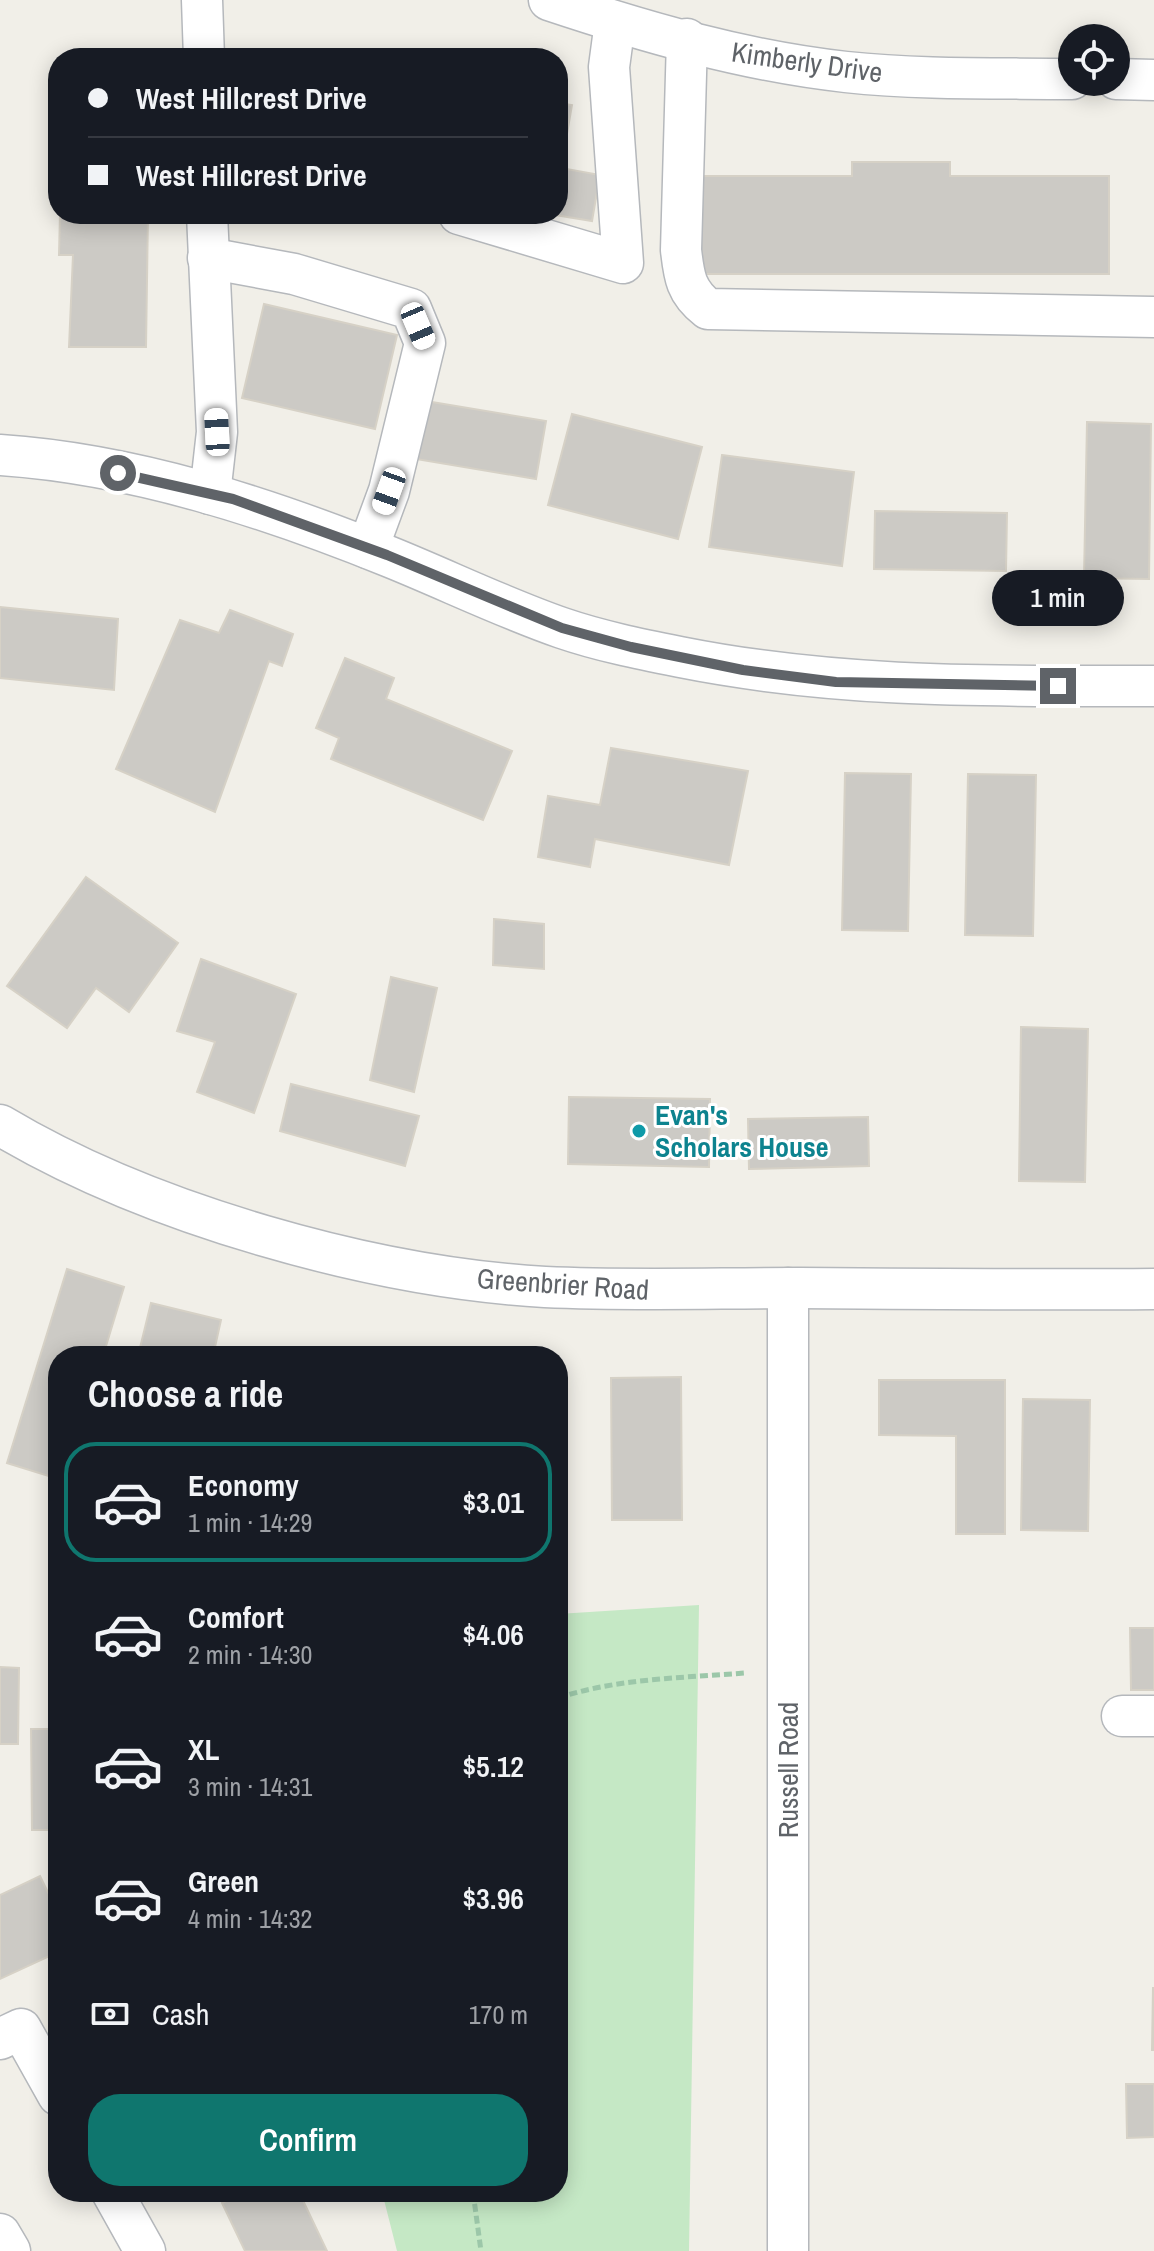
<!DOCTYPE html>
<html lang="en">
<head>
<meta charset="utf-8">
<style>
	:root { --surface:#171b24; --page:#242831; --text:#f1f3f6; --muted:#9ea1a6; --line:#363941; --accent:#0f766e }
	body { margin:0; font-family:"Archivo Narrow",sans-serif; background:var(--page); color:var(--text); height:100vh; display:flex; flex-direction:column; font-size:30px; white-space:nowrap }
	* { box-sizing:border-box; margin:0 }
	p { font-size:26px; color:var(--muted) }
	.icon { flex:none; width:44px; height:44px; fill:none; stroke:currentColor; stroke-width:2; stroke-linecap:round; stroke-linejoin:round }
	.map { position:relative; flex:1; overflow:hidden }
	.drawer { position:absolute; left:48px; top:1346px; width:520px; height:856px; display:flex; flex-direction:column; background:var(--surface); border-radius:32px; box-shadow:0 4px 20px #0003 }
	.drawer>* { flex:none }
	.banner { position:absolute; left:48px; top:48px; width:520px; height:176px; border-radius:32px; box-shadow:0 4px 20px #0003; display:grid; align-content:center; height:176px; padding:0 40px; background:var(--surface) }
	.controls { position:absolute; left:1058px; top:24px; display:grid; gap:16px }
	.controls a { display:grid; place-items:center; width:72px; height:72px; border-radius:50%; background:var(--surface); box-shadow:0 4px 20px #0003; font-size:40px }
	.end { position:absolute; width:36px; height:36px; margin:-18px; border:10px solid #5f6368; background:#fff; box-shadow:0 0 0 4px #fff }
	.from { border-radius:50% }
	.bubble { position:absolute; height:56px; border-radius:28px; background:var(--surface); box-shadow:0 4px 20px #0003; font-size:26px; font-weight:600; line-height:56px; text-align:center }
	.car { position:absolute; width:24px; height:48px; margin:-24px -12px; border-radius:10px; box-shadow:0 0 6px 2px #0007; background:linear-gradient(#fff 24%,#345 0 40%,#fff 0 76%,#345 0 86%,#fff 0) }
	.banner b { display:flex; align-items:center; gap:28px; height:76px; font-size:30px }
	.banner b+b { border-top:2px solid var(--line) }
	.banner i { width:20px; height:20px; background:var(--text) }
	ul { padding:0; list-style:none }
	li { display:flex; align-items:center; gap:24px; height:120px; margin:0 16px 12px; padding:0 24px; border:4px solid transparent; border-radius:32px }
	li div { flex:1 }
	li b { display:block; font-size:30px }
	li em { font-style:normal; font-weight:600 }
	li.current { border-color:var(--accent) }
	li>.icon { width:72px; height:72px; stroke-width:1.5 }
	h2 { padding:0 40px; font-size:36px; line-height:96px }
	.pay { display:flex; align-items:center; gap:20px; height:88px; padding:0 40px; font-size:30px }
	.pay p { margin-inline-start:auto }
	.cta { display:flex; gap:16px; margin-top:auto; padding:16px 40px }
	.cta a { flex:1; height:92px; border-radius:32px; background:var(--accent); color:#fff; font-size:32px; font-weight:600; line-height:92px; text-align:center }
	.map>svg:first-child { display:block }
</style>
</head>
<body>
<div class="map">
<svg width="1154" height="2251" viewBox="0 0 1154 2251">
	<rect width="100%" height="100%" fill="#f1efe8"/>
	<path fill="#c5e8c5" d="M699 1605 689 2251H397L382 2192H558V1614Z"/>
	<g fill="#cccac5" stroke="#d6d1c6" stroke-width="2">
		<path d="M558 103 572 105 561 168 600 175 592 221 549 214H558Z"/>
		<path d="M852 162H950V176H1109V274H696V176H852Z"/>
		<path d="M60 214H148L146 347H69L73 255H59Z"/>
		<path d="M264 304 397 335 375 429 242 398Z"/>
		<path d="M414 399 546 421 536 479 404 457Z"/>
		<path d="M572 414 702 447 678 539 548 505Z"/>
		<path d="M1087 422 1151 424 1149 579 1084 578Z"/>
		<path d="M722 455 854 472 842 566 709 547Z"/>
		<path d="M875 511 1007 513 1006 571 874 569Z"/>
		<path d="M0 607 118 619 114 690 0 678Z"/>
		<path d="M230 610 293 634 282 666 269 661 215 812 116 769 180 620 219 633Z"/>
		<path d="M345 658 394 678 386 699 512 751 483 820 331 759 339 738 316 728Z"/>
		<path d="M611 748 748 771 729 865 595 839 590 867 538 857 548 796 600 805Z"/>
		<path d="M845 773 911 774 908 931 842 930Z"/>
		<path d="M968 774 1036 775 1033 936 965 935Z"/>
		<path d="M86 877 178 943 129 1012 96 988 67 1028 7 986Z"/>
		<path d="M494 919 544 924V969L493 965Z"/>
		<path d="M201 959 296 994 254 1113 197 1092 215 1042 177 1031Z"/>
		<path d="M391 977 437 988 414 1092 370 1080Z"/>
		<path d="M1021 1027 1088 1029 1085 1182 1019 1181Z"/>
		<path d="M291 1084 419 1116 405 1166 280 1131Z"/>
		<path d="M569 1097 710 1099 709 1167 568 1164Z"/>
		<path d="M868 1117 869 1166 749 1169 748 1119Z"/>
		<path d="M67 1269 124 1287 103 1356H58V1479L7 1463Z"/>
		<path d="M151 1303 221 1320 213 1356H138Z"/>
		<path d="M681 1377 682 1520H612L611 1378Z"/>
		<path d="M879 1380H1005V1534H956V1436L879 1435Z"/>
		<path d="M1023 1399 1090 1400 1088 1531 1021 1530Z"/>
		<path d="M1130 1628H1154V1690H1131Z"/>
		<path d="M0 1667 19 1668 18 1744H0Z"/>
		<path d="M31 1729H58V1830H32Z"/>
		<path d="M40 1876 55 1907 58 1905V1952L0 1979V1895Z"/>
		<path d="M1153 1988H1154V2050H1152Z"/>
		<path d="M1126 2084H1154V2137L1127 2138Z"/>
		<path d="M227 2192H299L327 2251H245L222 2203 231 2199Z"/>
	</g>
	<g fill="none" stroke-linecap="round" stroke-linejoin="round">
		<defs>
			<g id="minor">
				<path d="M202 0 204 58"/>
				<path d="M549 0C645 32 745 61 846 72 920 80 997 78 1072 79"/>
				<path d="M687 39 681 250C684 277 686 292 708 309L1154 317"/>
				<path d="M1116 79 1154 80"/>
				<path d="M207 214 217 432 210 494"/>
				<path d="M459 214 623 263 609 67 615 22"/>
				<path d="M208 258 294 274 411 309 425 343 389 491 368 548"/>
				<path d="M0 455C134 464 266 507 390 557 447 580 504 608 562 628 600 641 640 649 680 657 841 689 991 686 1154 686"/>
				<path d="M0 1125C149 1214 372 1277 545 1287 630 1291 713 1288 798 1288 917 1289 1035 1290 1154 1289"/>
				<path d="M1122 1716H1154"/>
				<path d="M0 2039 21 2029 58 2095"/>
				<path d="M112 2192 145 2251"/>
				<path d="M0 2234 10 2251"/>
				<path d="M788 2251V1288"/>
			</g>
		</defs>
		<use href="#minor" stroke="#b5b8bc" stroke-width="43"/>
		<g stroke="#9cc7a9" stroke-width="5" stroke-dasharray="8 4" stroke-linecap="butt">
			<path d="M558 1698C618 1678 683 1678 745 1673"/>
			<path d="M473 2192 481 2251"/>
		</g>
		<use href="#minor" stroke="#fff" stroke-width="40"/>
	</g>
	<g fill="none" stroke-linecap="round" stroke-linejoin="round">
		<path stroke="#5f6368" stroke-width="10" d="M118 473 233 499 387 555 562 628 631 647 743 670 836 682 1058 686"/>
	</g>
	<circle fill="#0f9aa8" stroke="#fff" stroke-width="3" cx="639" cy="1131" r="8"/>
	<g text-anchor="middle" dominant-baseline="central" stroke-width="6" stroke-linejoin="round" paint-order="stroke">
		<g font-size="28" fill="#5f6368" stroke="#fff">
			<text transform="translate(807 62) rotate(8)">Kimberly Drive</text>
			<text transform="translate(563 1284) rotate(4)">Greenbrier Road</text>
			<text transform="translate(788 1770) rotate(-90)">Russell Road</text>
		</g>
		<g font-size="28" font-weight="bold" fill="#0d838f" stroke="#fff" text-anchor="start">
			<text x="655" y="1115">Evan's<tspan x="655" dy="32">Scholars House</tspan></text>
		</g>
	</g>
</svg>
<div class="controls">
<a><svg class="icon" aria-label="locate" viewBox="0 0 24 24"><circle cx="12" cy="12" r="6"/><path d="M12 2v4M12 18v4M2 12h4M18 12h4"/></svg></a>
</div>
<i class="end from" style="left:118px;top:473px"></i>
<i class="end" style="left:1058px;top:686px"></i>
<div class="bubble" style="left:992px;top:570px;width:132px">1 min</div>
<i class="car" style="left:418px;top:326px;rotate:157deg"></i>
<i class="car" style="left:217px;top:432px;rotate:357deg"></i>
<i class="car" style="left:389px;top:491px;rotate:200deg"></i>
<div class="banner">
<b><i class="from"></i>West Hillcrest Drive</b>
<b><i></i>West Hillcrest Drive</b>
</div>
<section class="drawer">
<h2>Choose a ride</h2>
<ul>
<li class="current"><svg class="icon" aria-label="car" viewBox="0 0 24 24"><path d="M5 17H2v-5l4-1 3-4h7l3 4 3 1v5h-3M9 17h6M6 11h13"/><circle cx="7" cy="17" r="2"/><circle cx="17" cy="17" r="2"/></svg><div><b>Economy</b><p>1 min · 14:29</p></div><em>$3.01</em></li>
<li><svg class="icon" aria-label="car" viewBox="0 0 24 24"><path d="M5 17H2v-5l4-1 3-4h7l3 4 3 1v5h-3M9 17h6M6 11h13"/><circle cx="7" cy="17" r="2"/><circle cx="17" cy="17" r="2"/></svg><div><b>Comfort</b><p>2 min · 14:30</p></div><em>$4.06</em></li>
<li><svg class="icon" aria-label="car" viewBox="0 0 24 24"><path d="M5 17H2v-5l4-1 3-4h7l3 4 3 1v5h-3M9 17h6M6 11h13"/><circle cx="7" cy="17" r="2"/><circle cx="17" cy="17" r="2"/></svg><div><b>XL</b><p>3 min · 14:31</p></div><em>$5.12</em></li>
<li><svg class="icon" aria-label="car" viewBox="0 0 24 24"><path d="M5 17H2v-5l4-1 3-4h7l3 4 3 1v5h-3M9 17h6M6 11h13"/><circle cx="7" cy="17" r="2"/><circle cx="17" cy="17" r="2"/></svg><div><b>Green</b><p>4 min · 14:32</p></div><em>$3.96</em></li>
</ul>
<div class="pay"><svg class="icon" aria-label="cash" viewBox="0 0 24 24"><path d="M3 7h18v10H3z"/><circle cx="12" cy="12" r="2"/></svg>Cash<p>170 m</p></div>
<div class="cta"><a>Confirm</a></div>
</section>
</div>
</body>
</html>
